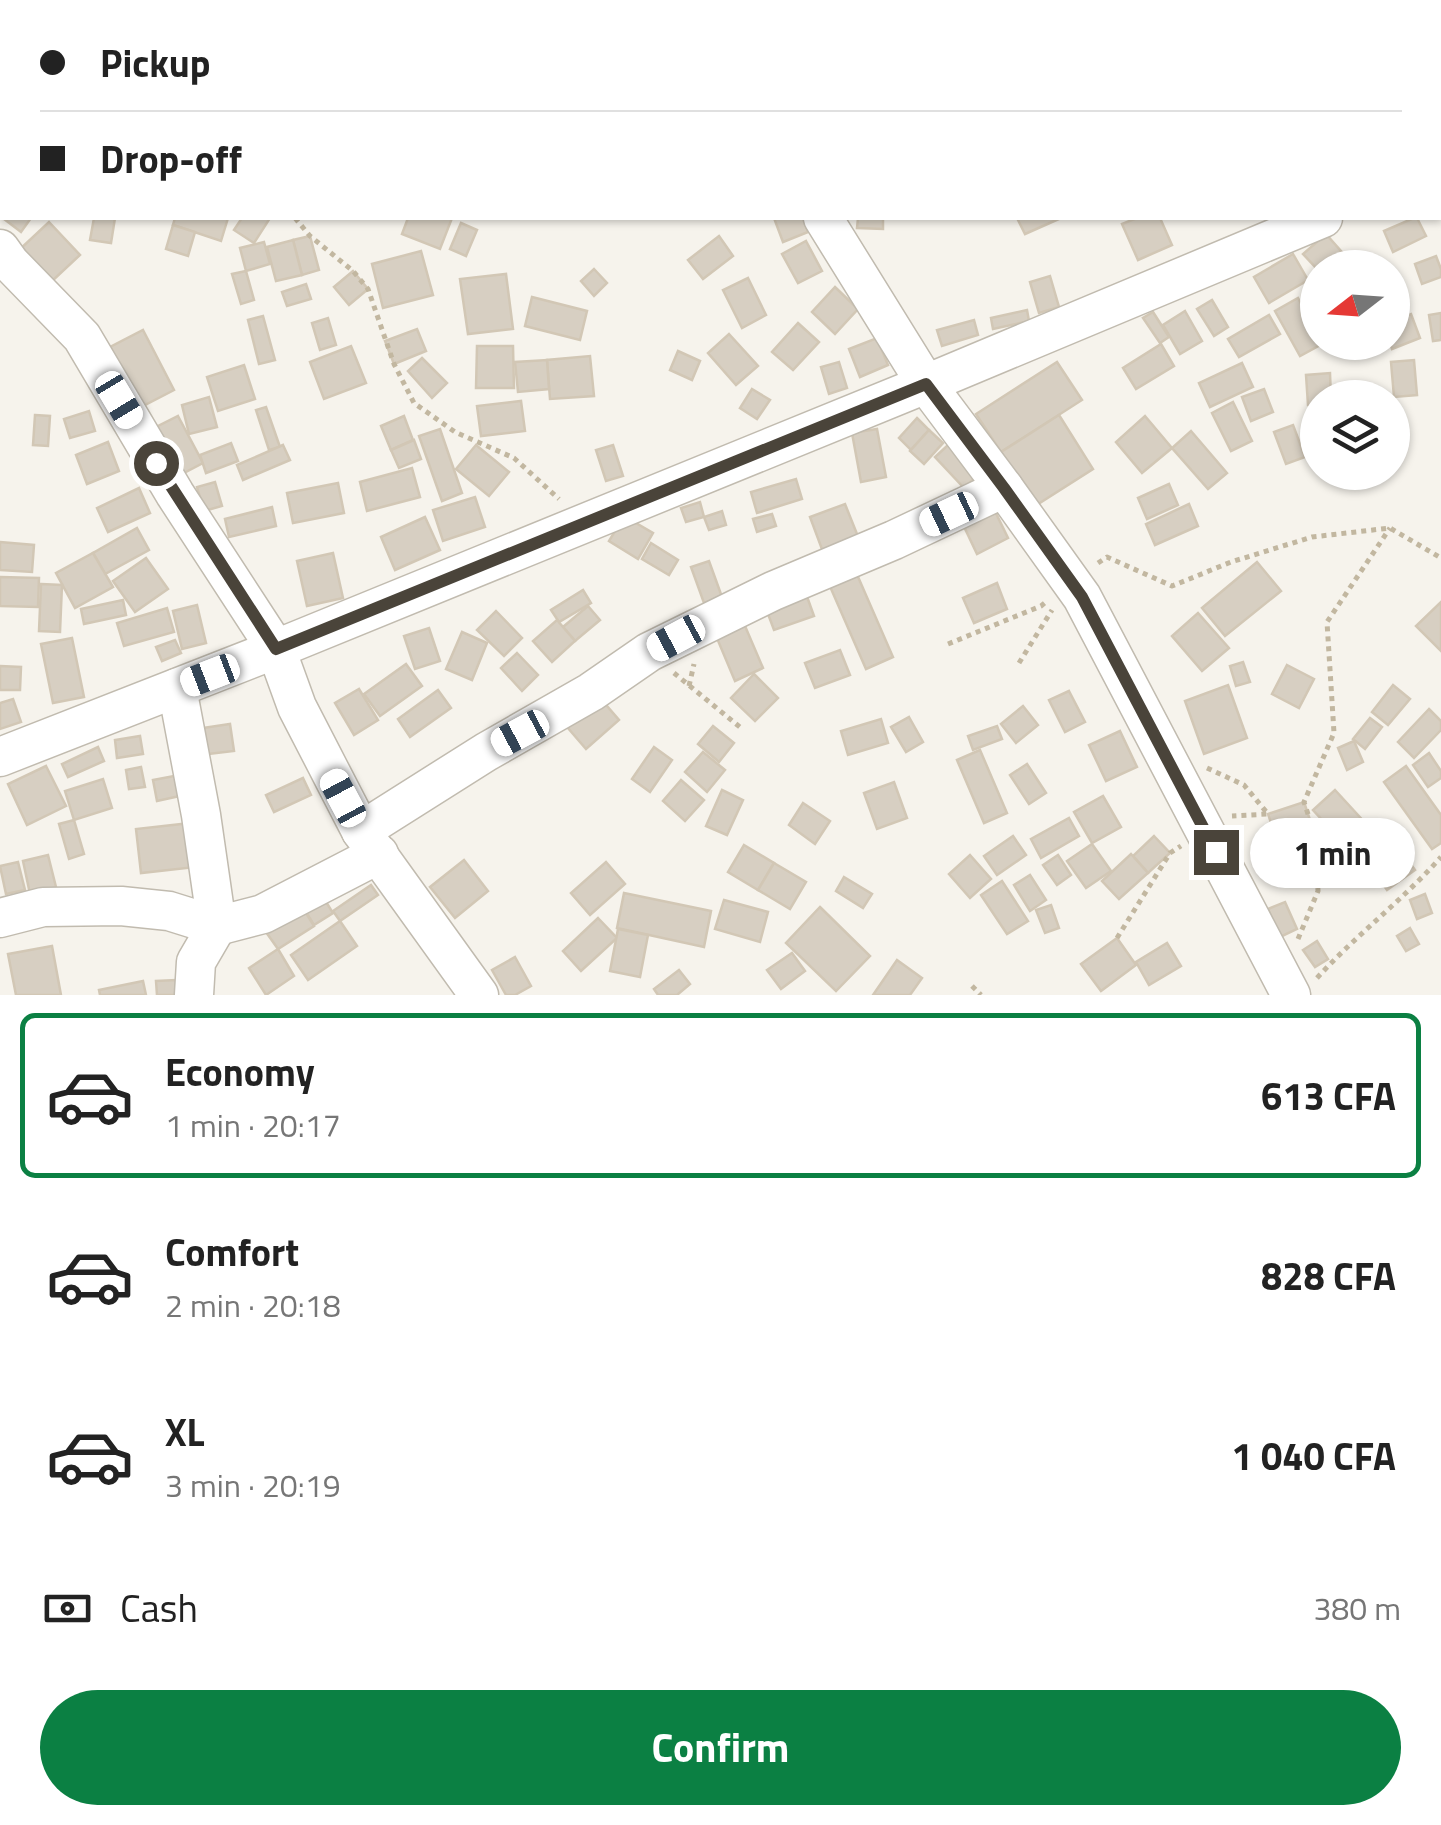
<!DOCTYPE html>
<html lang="en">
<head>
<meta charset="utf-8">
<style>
	:root { --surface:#fff; --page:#f6f6f6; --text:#222; --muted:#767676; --line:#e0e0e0; --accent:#0b8043 }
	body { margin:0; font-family:"Titillium Web",sans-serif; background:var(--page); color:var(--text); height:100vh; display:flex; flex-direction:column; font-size:38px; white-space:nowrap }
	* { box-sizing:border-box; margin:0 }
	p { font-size:32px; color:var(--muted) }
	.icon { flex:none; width:55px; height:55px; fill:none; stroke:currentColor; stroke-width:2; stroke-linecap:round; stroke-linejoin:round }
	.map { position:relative; height:995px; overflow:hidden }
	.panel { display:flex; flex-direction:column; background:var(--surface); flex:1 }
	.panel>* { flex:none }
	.guide { position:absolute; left:0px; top:0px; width:1442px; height:220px; box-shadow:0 2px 8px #0004; display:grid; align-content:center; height:220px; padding:0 40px; background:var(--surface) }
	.needle { width:65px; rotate:253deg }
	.fabs { position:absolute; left:1300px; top:250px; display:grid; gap:20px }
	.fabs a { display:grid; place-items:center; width:110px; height:110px; border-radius:50%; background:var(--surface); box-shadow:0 2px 8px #0004; font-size:50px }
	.end { position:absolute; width:45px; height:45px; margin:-22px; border:12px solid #4a443a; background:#fff; box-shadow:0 0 0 5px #fff }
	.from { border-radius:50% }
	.bubble { position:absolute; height:70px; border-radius:35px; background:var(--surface); box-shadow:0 2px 8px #0004; font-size:32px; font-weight:700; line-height:70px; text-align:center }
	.car { position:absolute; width:30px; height:60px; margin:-30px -15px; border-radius:12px; box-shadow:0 0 8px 2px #0007; background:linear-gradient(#fff 24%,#345 0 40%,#fff 0 76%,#345 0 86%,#fff 0) }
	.guide b { display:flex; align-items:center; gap:35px; height:95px; font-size:38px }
	.guide b+b { border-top:2px solid var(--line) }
	.guide i { width:25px; height:25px; background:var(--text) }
	ul { padding:18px 0 0; list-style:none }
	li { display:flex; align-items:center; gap:30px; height:165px; margin:0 20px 15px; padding:0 20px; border:5px solid transparent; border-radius:15px }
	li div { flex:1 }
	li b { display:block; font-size:38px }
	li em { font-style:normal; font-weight:700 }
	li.active { border-color:var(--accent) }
	li>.icon { width:90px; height:90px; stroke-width:1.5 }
	.pay { display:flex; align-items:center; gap:25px; height:110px; padding:0 40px; font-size:38px }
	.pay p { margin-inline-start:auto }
	.action { display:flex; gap:20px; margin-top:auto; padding:20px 40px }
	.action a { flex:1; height:115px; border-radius:60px; background:var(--accent); color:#fff; font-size:40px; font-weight:700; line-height:115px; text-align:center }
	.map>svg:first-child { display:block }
</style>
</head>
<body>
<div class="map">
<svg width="1441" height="995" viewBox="0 0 1441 995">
	<rect width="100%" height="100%" fill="#f6f3ec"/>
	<g fill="#d7cfc2" stroke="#d2c7b5" stroke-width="2.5">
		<path d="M2 187V218H31L21 232 0 216V191Z"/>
		<path d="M94 218H115L111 243 90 240Z"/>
		<path d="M175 218H228L221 241 173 225Z"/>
		<path d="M242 218H270L254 243 234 230Z"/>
		<path d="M408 218H452L440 249 402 234Z"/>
		<path d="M774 218H803L808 232 783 242Z"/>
		<path d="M858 218H883V229L857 228Z"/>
		<path d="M1017 218H1061L1025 234Z"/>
		<path d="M1137 218H1160L1172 245 1138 260 1122 224Z"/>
		<path d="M1414 218H1417L1426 236 1393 252 1384 231Z"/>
		<path d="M49 222 80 255 50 283 19 250Z"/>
		<path d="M461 223 477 230 466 256 450 249Z"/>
		<path d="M173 225 195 232 188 256 166 249Z"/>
		<path d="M1326 234 1356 268H1318V270L1303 254Z"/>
		<path d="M310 236 319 270 302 275 293 240Z"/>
		<path d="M719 236 733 256 703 279 688 260Z"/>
		<path d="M293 240 302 275 276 281 267 247Z"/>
		<path d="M806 241 822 271 798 283 782 254Z"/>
		<path d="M264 242 270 264 246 271 240 248Z"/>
		<path d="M421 251 433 295 383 308 372 264Z"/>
		<path d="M1293 254 1308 280 1269 303 1254 277Z"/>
		<path d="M1436 256 1441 269V277L1422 284 1415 264Z"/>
		<path d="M594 269 607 283 594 296 581 281Z"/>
		<path d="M246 271 254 300 241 304 232 274Z"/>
		<path d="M353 271 368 289 349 305 334 287Z"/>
		<path d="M506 274 513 329 468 334 460 279Z"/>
		<path d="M1050 276 1059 307 1039 313 1030 282Z"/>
		<path d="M1392 277 1407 309 1392 315Z"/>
		<path d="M748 278 766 315 742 328 723 290Z"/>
		<path d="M306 284 311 299 287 306 282 292Z"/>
		<path d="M835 287 858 309 835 334 812 312Z"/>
		<path d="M532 297 587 311 580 340 525 326Z"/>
		<path d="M1298 298 1318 335V342L1322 344 1300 356 1275 311Z"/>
		<path d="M1212 300 1228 327 1214 336 1197 309Z"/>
		<path d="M1027 310 1029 321 993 329 991 318Z"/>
		<path d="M1185 311 1202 341 1180 354 1163 325Z"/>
		<path d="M1153 312 1169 337 1160 343 1143 318Z"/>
		<path d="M1441 313V340L1433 341 1429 315Z"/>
		<path d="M1411 314 1420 338 1392 349 1390 342H1392V321Z"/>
		<path d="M1269 315 1280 334 1239 357 1228 339Z"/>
		<path d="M263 316 275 360 259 364 248 320Z"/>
		<path d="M328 318 336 345 320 350 312 323Z"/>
		<path d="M974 320 978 335 942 346 937 330Z"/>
		<path d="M798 323 819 342 793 370 772 352Z"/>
		<path d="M417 329 426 351 394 364 385 341Z"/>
		<path d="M143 330 174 390 141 407 110 347Z"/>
		<path d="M729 334 758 366 736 385 708 353Z"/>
		<path d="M877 338 888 365 860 377 849 349Z"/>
		<path d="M1161 344 1174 366 1136 389 1123 368Z"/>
		<path d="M351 346 366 383 324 399 310 362Z"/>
		<path d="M477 346H513L514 388H476Z"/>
		<path d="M678 351 700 361 692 380 670 370Z"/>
		<path d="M590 356 594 396 550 399 547 360Z"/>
		<path d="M422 358 447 383 432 398 408 371Z"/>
		<path d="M547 360 549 389 518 392 515 362Z"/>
		<path d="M1414 360 1417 395 1394 397 1391 362Z"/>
		<path d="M839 362 847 388 829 394 821 367Z"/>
		<path d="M1057 362 1082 400 1001 452 976 414Z"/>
		<path d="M1242 363 1253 387 1210 407 1199 383Z"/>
		<path d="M244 365 255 399 218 411 207 377Z"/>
		<path d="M1330 373 1331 398H1318V405H1308L1306 375Z"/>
		<path d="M752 389 770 400 757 419 740 408Z"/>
		<path d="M1264 389 1273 412 1251 421 1242 397Z"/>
		<path d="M209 397 217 427 189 434 182 405Z"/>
		<path d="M521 401 525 431 481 436 477 406Z"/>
		<path d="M1233 402 1252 441 1231 451 1212 413Z"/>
		<path d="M266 407 280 447 269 450 256 410Z"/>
		<path d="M89 411 95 431 70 438 64 419Z"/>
		<path d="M35 415 50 416 48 446 33 445Z"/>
		<path d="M1059 415 1093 469 1035 506 1001 452Z"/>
		<path d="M178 416 203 463 180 475 156 427Z"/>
		<path d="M404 416 413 440 391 450 381 426Z"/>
		<path d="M1145 416 1172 448 1142 473 1116 442Z"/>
		<path d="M917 418 929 430 911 450 899 438Z"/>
		<path d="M1293 425 1305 457 1286 464 1274 432Z"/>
		<path d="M440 429 462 493 442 501 419 436Z"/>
		<path d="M877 429 886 477 861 482 852 433Z"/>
		<path d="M929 430 943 443 924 464 910 451Z"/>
		<path d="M1191 431 1227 473 1208 489 1172 448Z"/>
		<path d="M414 440 421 459 399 468 391 450Z"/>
		<path d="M108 442 119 471 87 484 76 455Z"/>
		<path d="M231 443 238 461 206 473 200 455Z"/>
		<path d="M283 445 290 460 243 480 237 465Z"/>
		<path d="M476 445 509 472 489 496 456 469Z"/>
		<path d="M613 445 623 476 606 481 596 450Z"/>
		<path d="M948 445 977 476 964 488 935 457Z"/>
		<path d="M412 468 420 497 367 511 360 482Z"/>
		<path d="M796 479 802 499 757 513 751 492Z"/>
		<path d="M215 482 222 506 204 511 197 487Z"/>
		<path d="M338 483 344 513 293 523 287 493Z"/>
		<path d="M1169 484 1178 505 1147 519 1138 498Z"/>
		<path d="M139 488 150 513 108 532 97 508Z"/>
		<path d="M475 497 485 527 443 541 433 510Z"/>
		<path d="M990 501 1008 538 977 554 959 516Z"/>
		<path d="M700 502 704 517 686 522 681 508Z"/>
		<path d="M845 504 859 539 823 552 810 517Z"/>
		<path d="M1189 504 1198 526 1155 545 1146 524Z"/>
		<path d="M272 507 276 526 229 537 225 519Z"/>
		<path d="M722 511 726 525 709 530 704 517Z"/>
		<path d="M772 514 776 526 757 532 753 519Z"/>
		<path d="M624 516 653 533 638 559 609 541Z"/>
		<path d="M425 517 440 550 395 570 381 537Z"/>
		<path d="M137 528 149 550 105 574 93 553Z"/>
		<path d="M0 542 34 545 32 572 0 570Z"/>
		<path d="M651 543 678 560 669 575 642 559Z"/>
		<path d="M93 553 113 587 75 608 56 573Z"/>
		<path d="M333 553 343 598 307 606 297 561Z"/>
		<path d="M146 558 168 589 135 612 113 581Z"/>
		<path d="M709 561 722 597 704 603 691 567Z"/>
		<path d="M1257 562 1281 591 1225 636 1202 608Z"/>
		<path d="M852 563 893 657 866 669 825 575Z"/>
		<path d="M0 577 39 578 38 607 0 606Z"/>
		<path d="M997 583 1007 609 974 623 963 598Z"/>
		<path d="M41 584 62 585 60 632 39 631Z"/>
		<path d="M583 590 591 603 559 622 551 610Z"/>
		<path d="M805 591 814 616 774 630 765 606Z"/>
		<path d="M123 600 126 615 84 624 81 609Z"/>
		<path d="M1441 602V651L1416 626Z"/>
		<path d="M197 605 206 643 182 649 173 611Z"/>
		<path d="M588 606 600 620 575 641 563 627Z"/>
		<path d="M167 608 174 632 124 646 117 623Z"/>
		<path d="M496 611 522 638 504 656 477 630Z"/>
		<path d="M739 612 763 668 735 681 711 624Z"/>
		<path d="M1198 613 1229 648 1202 671 1172 636Z"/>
		<path d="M557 620 575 641 552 662 533 641Z"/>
		<path d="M429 628 440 661 415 669 404 636Z"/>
		<path d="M462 632 487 643 472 680 446 669Z"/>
		<path d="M72 638 84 697 53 703 41 644Z"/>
		<path d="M175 640 181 653 162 661 156 647Z"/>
		<path d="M840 650 850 675 815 688 805 663Z"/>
		<path d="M517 653 538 675 522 691 501 668Z"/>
		<path d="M1243 662 1250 682 1236 686 1230 666Z"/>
		<path d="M406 664 422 686 380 716 364 694Z"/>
		<path d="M1287 665 1314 679 1299 708 1272 694Z"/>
		<path d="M0 666 21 667 20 690H0Z"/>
		<path d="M754 674 778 698 755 721 731 698Z"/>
		<path d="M1228 685 1247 738 1204 754 1185 701Z"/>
		<path d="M1393 685 1410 699 1388 725 1372 712Z"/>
		<path d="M359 689 378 720 354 735 335 703Z"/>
		<path d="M438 690 451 708 410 737 398 719Z"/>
		<path d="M1069 691 1085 722 1065 732 1049 700Z"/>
		<path d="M13 699 21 722 0 729V703Z"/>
		<path d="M601 699 619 720 586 749 567 727Z"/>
		<path d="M1023 706 1038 725 1016 743 1001 724Z"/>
		<path d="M1429 709 1441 721V730L1414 758 1398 742Z"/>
		<path d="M909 717 923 742 906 752 891 727Z"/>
		<path d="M1370 718 1382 727 1365 749 1353 739Z"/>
		<path d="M881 719 888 743 848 755 841 731Z"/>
		<path d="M230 724 234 751 199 755 196 729Z"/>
		<path d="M713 726 734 743 719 762 698 744Z"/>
		<path d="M997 726 1002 739 973 750 968 736Z"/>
		<path d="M1120 731 1137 767 1106 781 1089 745Z"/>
		<path d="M140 736 143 754 117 758 115 740Z"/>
		<path d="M1354 741 1363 762 1347 770 1338 748Z"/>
		<path d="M98 747 104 761 68 777 62 764Z"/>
		<path d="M654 747 672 760 650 792 632 779Z"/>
		<path d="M980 750 1007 813 984 823 957 760Z"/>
		<path d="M703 752 725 770 707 792 685 772Z"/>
		<path d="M1429 753 1441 771V778L1428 787 1413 765Z"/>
		<path d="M1027 764 1046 793 1029 804 1010 775Z"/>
		<path d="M46 766 66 806 27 825 8 784Z"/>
		<path d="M1406 766 1441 815V843L1432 849 1384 782Z"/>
		<path d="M141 767 145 787 129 789 126 770Z"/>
		<path d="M185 774 189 794 157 801 153 780Z"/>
		<path d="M303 778 311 795 274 812 266 795Z"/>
		<path d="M103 779 112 808 74 820 65 791Z"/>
		<path d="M681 780 704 800 685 821 663 801Z"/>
		<path d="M894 782 907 818 877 829 864 793Z"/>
		<path d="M722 790 743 800 727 835 706 826Z"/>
		<path d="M1335 790 1368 826 1347 847 1313 810Z"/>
		<path d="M1103 796 1121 827 1092 843 1074 812Z"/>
		<path d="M1304 802 1315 835 1279 846 1268 814Z"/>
		<path d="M803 803 830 821 815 844 789 825Z"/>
		<path d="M1069 818 1079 836 1041 858 1031 839Z"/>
		<path d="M74 820 84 854 69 859 59 824Z"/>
		<path d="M191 823 196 867 141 873 136 829Z"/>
		<path d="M1388 833 1415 870 1387 890 1361 852Z"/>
		<path d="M1013 836 1026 855 997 875 984 856Z"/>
		<path d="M1154 836 1170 853 1148 873 1133 856Z"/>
		<path d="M1092 844 1111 871 1086 888 1067 861Z"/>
		<path d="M744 845 774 863 758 890 728 872Z"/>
		<path d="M1131 854 1148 873 1119 899 1102 881Z"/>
		<path d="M48 855 56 887 30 894 23 861Z"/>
		<path d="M970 855 991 879 970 898 949 874Z"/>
		<path d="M1058 855 1071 875 1057 885 1043 865Z"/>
		<path d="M464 860 488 891 455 918 430 887Z"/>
		<path d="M18 862 25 890 6 894 0 866Z"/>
		<path d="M606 862 625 884 590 915 571 893Z"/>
		<path d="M774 863 806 882 790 909 758 890Z"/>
		<path d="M1030 875 1046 900 1030 911 1014 885Z"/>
		<path d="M844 877 872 894 863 908 836 891Z"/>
		<path d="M1002 881 1028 921 1007 934 981 895Z"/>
		<path d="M371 885 378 895 340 921 333 911Z"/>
		<path d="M624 893 711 911 704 947 617 928Z"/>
		<path d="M1425 894 1432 913 1417 919 1410 900Z"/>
		<path d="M323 897 333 913 314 925 304 909Z"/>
		<path d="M724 900 768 912 760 942 715 929Z"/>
		<path d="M1285 902 1297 929 1280 937 1268 909Z"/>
		<path d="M1051 905 1059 928 1045 933 1036 910Z"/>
		<path d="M820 907 870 956 836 991 786 943Z"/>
		<path d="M303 908 314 926 278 949 266 932Z"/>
		<path d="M598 918 617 938 581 971 563 951Z"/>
		<path d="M340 921 357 946 308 980 291 955Z"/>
		<path d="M1410 928 1419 944 1406 951 1397 936Z"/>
		<path d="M618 929 648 935 640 977 610 971Z"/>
		<path d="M1117 938 1136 965 1101 991 1081 964Z"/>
		<path d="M1317 941 1328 959 1315 967 1303 950Z"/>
		<path d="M1167 943 1181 966 1149 985 1136 962Z"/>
		<path d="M52 946 61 995H16L8 954Z"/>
		<path d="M278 949 294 976 266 995 249 968Z"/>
		<path d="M792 953 805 971 781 989 767 970Z"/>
		<path d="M515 957 531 986 515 995H506L492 970Z"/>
		<path d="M897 960 922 978 910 995H873Z"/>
		<path d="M679 970 690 984 677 995H658L654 989Z"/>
		<path d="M176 980 177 995H157L156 981Z"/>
		<path d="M143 981 146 995H100L99 990Z"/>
	</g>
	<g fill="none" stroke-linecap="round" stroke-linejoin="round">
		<defs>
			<g id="minor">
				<path d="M694 0 695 2"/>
				<path d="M1440 170H1441"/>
				<path d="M823 218 926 384 1004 488 1082 597 1291 995"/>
				<path d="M0 249 10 263 82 337 175 494 276 649 297 707 361 831 479 995"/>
				<path d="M177 688 201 815 217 926 196 962 194 995"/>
				<path d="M0 757 276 649 926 384 1323 218"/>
				<path d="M361 831 486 752 591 692 649 652 773 591 894 540 1004 488"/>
				<path d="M0 918 43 907 121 906 169 911 217 926 263 914 379 854"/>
			</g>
		</defs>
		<use href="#minor" stroke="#c1bbaf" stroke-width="41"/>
		<g stroke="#c2b7a0" stroke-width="5" stroke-dasharray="5 5" stroke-linecap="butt">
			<path d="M240 2 242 0"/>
			<path d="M838 2 841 0"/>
			<path d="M0 15H2"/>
			<path d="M295 218 310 236 353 271 368 289 394 364 414 403 455 432 514 458 559 499"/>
			<path d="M1098 563 1107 557 1172 586 1231 562 1312 537 1390 528 1441 558"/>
			<path d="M948 644 1041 606 1047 601"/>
			<path d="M1019 663 1052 610"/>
			<path d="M674 673 741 728"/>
			<path d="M689 686 694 664"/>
			<path d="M1207 768 1244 785 1268 814 1232 816"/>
			<path d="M1117 938 1170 853 1181 846"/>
			<path d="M1298 939 1318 891 1315 835 1304 802 1334 733 1327 622 1390 528"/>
			<path d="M1317 978C1356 935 1403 900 1441 857"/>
			<path d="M972 986 981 995"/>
		</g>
		<use href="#minor" stroke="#fff" stroke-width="38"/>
	</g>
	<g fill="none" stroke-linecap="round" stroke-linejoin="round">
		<path stroke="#4a443a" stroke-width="12" d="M156 463 276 649 926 384 1004 488 1082 597 1216 852"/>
	</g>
</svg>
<div class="fabs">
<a><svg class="needle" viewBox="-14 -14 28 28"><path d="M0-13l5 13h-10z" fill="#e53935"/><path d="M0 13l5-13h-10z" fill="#767676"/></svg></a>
<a><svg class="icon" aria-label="layers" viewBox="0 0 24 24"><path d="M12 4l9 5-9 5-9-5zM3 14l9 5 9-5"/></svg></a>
</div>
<i class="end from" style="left:156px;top:463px"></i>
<i class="end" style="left:1216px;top:852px"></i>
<div class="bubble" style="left:1250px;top:818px;width:165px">1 min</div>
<i class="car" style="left:119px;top:400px;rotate:149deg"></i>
<i class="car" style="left:949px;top:514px;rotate:245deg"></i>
<i class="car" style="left:676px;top:638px;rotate:242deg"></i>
<i class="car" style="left:210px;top:675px;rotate:249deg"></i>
<i class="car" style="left:520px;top:733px;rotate:242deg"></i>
<i class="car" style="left:343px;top:798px;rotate:332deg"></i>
<div class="guide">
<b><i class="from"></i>Pickup</b>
<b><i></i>Drop-off</b>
</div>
</div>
<section class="panel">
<ul>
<li class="active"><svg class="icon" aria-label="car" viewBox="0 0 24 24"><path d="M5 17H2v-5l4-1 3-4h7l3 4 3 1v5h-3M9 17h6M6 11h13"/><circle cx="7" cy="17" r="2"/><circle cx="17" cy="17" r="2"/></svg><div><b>Economy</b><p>1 min · 20:17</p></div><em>613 CFA</em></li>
<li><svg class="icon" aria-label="car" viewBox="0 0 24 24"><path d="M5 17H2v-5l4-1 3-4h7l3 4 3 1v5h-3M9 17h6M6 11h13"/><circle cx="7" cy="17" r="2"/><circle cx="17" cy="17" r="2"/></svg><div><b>Comfort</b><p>2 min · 20:18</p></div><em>828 CFA</em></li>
<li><svg class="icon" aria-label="car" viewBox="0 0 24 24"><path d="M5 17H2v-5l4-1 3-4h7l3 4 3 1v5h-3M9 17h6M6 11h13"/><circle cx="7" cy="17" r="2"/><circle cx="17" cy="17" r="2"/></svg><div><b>XL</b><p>3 min · 20:19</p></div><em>1 040 CFA</em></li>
</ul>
<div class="pay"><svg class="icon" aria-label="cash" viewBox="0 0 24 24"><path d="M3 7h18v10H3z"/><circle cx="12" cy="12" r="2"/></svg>Cash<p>380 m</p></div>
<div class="action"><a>Confirm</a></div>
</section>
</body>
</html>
